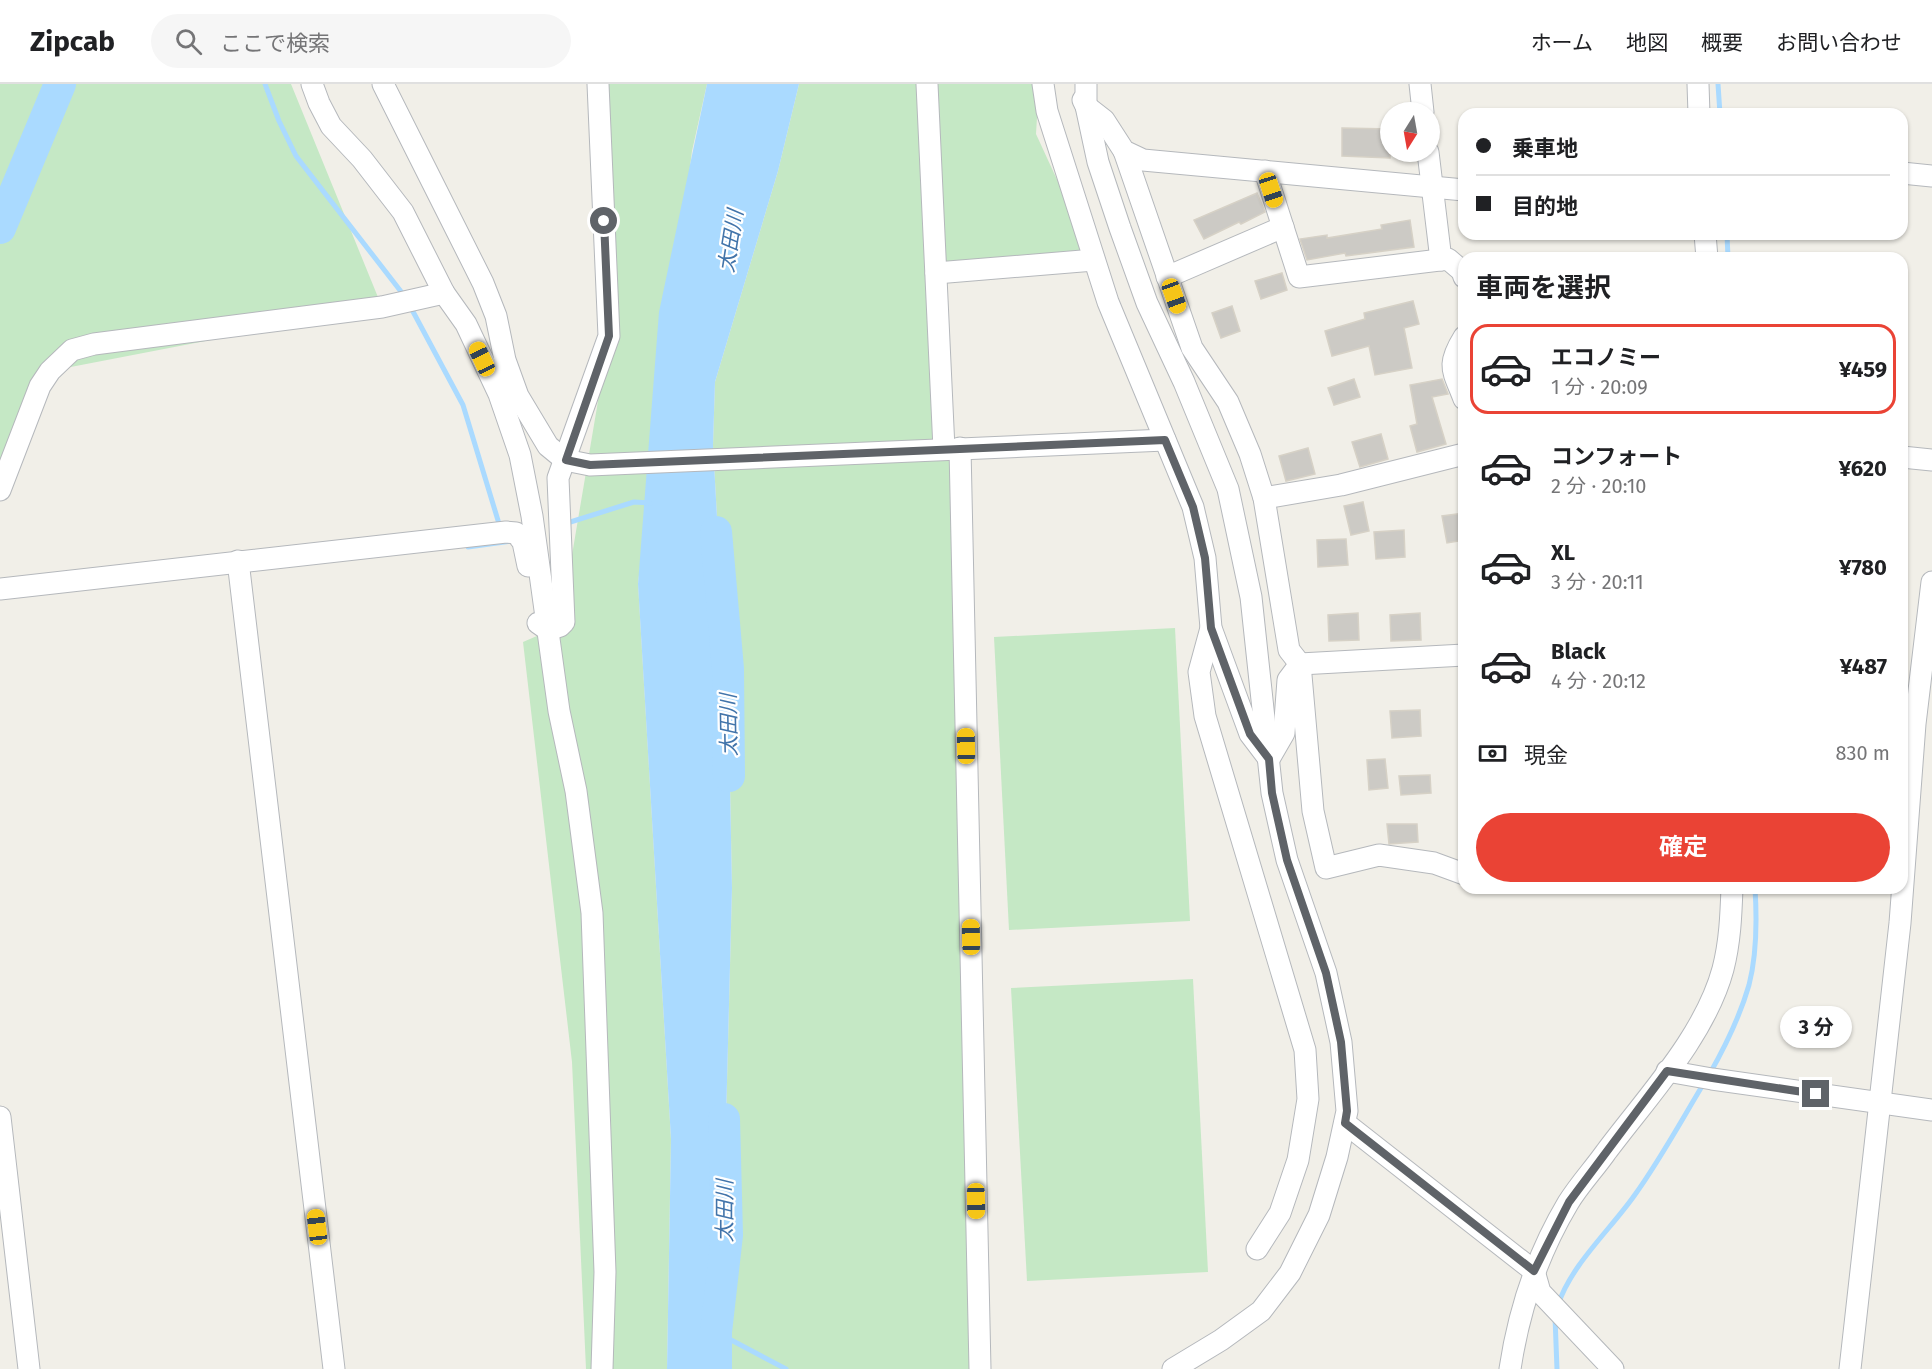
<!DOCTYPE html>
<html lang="ja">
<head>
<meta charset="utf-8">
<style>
	:root { --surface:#fff; --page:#f6f6f6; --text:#202124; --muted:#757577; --line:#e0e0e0; --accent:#ea4335 }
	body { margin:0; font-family:"Fira Sans","Noto Sans JP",sans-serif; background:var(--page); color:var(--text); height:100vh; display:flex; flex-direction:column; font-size:22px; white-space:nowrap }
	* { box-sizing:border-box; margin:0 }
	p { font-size:20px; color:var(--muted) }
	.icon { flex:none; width:33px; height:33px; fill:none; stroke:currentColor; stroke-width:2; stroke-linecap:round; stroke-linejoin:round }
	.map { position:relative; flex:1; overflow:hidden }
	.side { position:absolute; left:1458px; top:168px; width:450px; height:642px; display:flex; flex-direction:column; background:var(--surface); border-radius:18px; box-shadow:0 2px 4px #0004 }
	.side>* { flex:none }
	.hud { position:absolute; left:1458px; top:24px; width:450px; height:132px; border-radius:18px; box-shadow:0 2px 4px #0004; display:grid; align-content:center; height:132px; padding:0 18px; background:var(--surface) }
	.needle { width:39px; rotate:191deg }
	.buttons { position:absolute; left:1380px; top:18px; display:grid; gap:12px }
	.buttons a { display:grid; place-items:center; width:60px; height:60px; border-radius:50%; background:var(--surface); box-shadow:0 2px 4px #0004; font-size:30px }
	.end { position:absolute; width:27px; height:27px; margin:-14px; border:8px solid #5f6368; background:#fff; box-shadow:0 0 0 3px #fff }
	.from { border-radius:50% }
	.bubble { position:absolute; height:42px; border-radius:21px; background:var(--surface); box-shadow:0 2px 4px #0004; font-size:20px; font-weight:700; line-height:42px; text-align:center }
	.car { position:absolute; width:18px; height:36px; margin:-18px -9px; border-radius:8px; box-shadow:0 0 4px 2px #0007; background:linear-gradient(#f5c518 24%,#345 0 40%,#f5c518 0 76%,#345 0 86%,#f5c518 0) }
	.hud b { display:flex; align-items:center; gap:21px; height:57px; font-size:22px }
	.hud b+b { border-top:2px solid var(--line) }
	.hud i { width:15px; height:15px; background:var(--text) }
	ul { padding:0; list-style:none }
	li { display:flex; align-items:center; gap:18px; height:90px; margin:0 12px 9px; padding:0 6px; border:3px solid transparent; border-radius:18px }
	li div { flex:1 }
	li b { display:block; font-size:22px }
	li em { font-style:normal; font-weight:700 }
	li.active { border-color:var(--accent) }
	li>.icon { width:54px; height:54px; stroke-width:1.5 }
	h2 { padding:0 18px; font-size:27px; line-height:72px }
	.pay { display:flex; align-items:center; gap:15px; height:66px; padding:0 18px; font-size:22px }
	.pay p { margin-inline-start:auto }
	.action { display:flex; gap:12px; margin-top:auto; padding:12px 18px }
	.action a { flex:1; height:69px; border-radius:36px; background:var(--accent); color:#fff; font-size:24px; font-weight:700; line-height:69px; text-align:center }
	header { display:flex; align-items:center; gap:36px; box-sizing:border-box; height:84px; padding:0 30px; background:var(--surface); border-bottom:2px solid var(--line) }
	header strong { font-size:28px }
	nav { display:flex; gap:33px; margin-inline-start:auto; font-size:21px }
	.search { width:420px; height:54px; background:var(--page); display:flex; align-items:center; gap:15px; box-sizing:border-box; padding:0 21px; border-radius:33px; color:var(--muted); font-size:22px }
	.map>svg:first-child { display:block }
</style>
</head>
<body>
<header>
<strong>Zipcab</strong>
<div class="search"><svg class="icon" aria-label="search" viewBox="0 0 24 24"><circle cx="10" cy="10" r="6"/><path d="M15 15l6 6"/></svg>ここで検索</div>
<nav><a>ホーム</a><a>地図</a><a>概要</a><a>お問い合わせ</a></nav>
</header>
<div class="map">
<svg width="1932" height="1285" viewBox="0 0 1932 1285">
	<rect width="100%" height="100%" fill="#f1efe8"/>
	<g fill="#c5e8c5">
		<path d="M0 0H291L382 223 50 287 0 409Z"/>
		<path d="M608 0H707L692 67 638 499 671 1055 667 1285H586L572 978 523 558 560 542 609 252Z"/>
		<path d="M799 0H1039L1036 50 1094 176 940 188 965 590 984 1285H717L722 1193 732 804 729 648 713 361 715 298 778 87Z"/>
		<path d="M1175 544 1190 837 1009 846 994 553Z"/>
		<path d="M1193 895 1208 1188 1027 1197 1011 904Z"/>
	</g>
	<path fill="#aadaff" d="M707 0H799L778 87 715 298 713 361 729 648 732 804 722 1193 717 1285H667L671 1055 638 500 659 228Z"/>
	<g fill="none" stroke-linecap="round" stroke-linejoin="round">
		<g stroke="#aadaff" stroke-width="5">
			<path d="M265 0 279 37 296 72 406 214"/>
			<path d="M1718 0 1720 30"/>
			<path d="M1727 150 1728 174"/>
			<path d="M410 222 463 321 500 443"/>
			<path d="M564 440 634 418 650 419"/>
			<path d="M468 463 512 457"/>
			<path d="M1709 991C1725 963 1740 932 1749 901 1757 870 1757 836 1755 804"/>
			<path d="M1558 1221C1571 1181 1610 1146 1634 1112 1660 1076 1681 1037 1704 999"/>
			<path d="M1555 1233 1557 1285"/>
			<path d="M716 1248 786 1285"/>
		</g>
		<g stroke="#aadaff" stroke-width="32">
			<path d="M0 144 60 0"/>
			<path d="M716 448 728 585 729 692"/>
			<path d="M716 1285V1248L727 1151 724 1035"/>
		</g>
	</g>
	<g fill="#cccac5" stroke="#d6d1c6" stroke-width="1.5">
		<path d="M1342 44 1390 45V74L1342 72Z"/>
		<path d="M1257 109 1265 128 1241 140 1239 138 1204 155 1194 136Z"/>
		<path d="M1410 136 1414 163 1346 172 1345 169 1307 176 1300 155 1327 151V154L1382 145 1381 141Z"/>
		<path d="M1282 189 1287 206 1261 215 1255 197Z"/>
		<path d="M1413 217 1419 240 1404 244 1412 284 1375 291 1369 262 1332 272 1325 247 1365 235 1364 229Z"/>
		<path d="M1232 222 1240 247 1221 254 1212 229Z"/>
		<path d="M1354 295 1360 313 1334 321 1328 304Z"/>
		<path d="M1442 295 1448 310 1432 313 1446 360 1417 368 1410 342 1417 340 1410 301Z"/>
		<path d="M1381 350 1388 375 1360 383 1352 358Z"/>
		<path d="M1308 364 1315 390 1286 397 1279 372Z"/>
		<path d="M1363 418 1369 447 1351 451 1344 422Z"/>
		<path d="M1464 429V456L1447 459 1442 432Z"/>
		<path d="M1404 446 1405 473 1376 475 1374 448Z"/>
		<path d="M1346 455 1348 481 1318 483 1317 456Z"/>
		<path d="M1358 529 1359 556 1329 557 1328 531Z"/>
		<path d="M1420 529 1421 556 1391 557 1390 531Z"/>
		<path d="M1420 626 1421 652 1392 654 1390 627Z"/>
		<path d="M1385 675 1388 704 1369 706 1367 676Z"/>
		<path d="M1430 691 1431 709 1401 711 1399 692Z"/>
		<path d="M1387 740H1417L1418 758 1389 760Z"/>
	</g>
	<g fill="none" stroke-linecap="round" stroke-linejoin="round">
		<defs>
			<g id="minor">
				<path d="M312 0 319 19 331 42 362 75 403 128 444 209 466 240 499 310 520 371 532 432 559 627 576 707 592 829 605 1188 602 1285"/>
				<path d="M383 0 483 199 496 232 505 276 518 312 548 362 565 376 590 381 1165 356"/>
				<path d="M927 0 944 365"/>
				<path d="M1043 0 1047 27 1108 218 1193 423 1205 474 1211 544 1250 650 1269 675 1284 649 1288 596 1300 580 1464 571"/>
				<path d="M1086 0V22L1098 78 1120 144 1147 219 1184 298 1228 405 1251 513 1272 709 1287 776 1326 889 1341 958 1347 1027 1337 1073 1319 1131 1290 1189 1261 1227 1221 1256 1173 1285"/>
				<path d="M1420 0 1423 28"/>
				<path d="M1698 0 1699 30"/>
				<path d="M1083 16 1086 22 1104 36 1124 67 1143 76 1464 106"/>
				<path d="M1124 67 1192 264 1228 318 1250 370 1264 414 1289 566 1300 580 1313 727 1326 784 1379 771 1434 779 1464 790"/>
				<path d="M1428 68 1441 176"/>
				<path d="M1265 87 1299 193 1448 175 1462 187 1464 193"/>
				<path d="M1902 89 1932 92"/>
				<path d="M1705 150 1707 174"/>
				<path d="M936 189 1094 176"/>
				<path d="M1167 193 1283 143"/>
				<path d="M1464 253C1446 282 1453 286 1464 315"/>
				<path d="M960 364 980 1285"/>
				<path d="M1902 373 1932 376"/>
				<path d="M0 406 40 302 50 287 72 266 94 260 382 223 444 209"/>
				<path d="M1264 414 1341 401 1464 370"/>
				<path d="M238 477 334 1285"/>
				<path d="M0 505 506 448 516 449 523 458 528 482"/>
				<path d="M538 539 548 546 560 542 564 538 558 394 609 252 598 0"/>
				<path d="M1211 544 1199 588 1205 632 1305 966 1308 1015 1298 1076 1280 1129 1257 1165"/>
				<path d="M1667 987 1712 995 1932 1026"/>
				<path d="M0 1033 29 1285"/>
				<path d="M1345 1039 1534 1187 1540 1208 1613 1285"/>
				<path d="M1510 1285C1519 1225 1537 1171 1568 1119 1579 1101 1594 1085 1606 1068 1647 1013 1705 952 1723 885 1730 858 1731 831 1732 804"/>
				<path d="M1850 1285 1900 839 1915 640 1932 498"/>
			</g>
		</defs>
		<use href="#minor" stroke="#b5b8bc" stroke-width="23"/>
		<use href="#minor" stroke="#fff" stroke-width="21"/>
	</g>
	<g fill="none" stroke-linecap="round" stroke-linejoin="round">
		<path stroke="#5f6368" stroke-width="8" d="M604 137 609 252 566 376 590 381 1165 356 1193 423 1205 474 1211 544 1250 650 1269 675 1272 709 1287 776 1326 889 1341 958 1347 1027 1345 1039 1534 1187 1569 1118 1667 987 1816 1010"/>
	</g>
	<g text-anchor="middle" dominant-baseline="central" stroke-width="4.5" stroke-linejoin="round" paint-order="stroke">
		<g font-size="21" font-style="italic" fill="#4174aa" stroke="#fff">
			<text transform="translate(731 157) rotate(-81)">太田川</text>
			<text transform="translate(729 641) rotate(-91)">太田川</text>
			<text transform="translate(725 1127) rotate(-90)">太田川</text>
		</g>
	</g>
</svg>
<div class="buttons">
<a><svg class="needle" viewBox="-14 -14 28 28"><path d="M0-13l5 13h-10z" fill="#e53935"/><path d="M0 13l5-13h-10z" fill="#757577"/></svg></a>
</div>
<i class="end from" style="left:604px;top:137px"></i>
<i class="end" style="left:1816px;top:1010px"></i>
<div class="bubble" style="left:1780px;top:922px;width:72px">3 分</div>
<i class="car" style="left:1271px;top:106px;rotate:162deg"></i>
<i class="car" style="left:1174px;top:212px;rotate:160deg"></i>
<i class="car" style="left:482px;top:275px;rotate:335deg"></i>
<i class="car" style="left:966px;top:662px;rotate:359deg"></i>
<i class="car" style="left:971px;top:853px;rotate:359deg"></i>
<i class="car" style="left:976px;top:1117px;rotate:179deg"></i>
<i class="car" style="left:317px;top:1143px;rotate:353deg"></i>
<div class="hud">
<b><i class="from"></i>乗車地</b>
<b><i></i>目的地</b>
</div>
<section class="side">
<h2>車両を選択</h2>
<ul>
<li class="active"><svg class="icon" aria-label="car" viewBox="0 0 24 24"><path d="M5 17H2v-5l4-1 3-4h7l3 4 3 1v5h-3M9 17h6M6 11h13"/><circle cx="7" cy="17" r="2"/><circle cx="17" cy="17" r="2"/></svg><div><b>エコノミー</b><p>1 分 · 20:09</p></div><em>¥459</em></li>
<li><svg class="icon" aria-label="car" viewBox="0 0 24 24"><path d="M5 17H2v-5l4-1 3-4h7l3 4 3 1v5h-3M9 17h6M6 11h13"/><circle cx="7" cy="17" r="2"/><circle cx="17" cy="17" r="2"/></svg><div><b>コンフォート</b><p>2 分 · 20:10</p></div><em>¥620</em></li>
<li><svg class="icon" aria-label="car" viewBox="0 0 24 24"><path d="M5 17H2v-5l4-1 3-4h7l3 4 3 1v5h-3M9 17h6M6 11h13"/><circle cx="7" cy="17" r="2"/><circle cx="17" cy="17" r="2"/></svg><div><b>XL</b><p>3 分 · 20:11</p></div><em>¥780</em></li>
<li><svg class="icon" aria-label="car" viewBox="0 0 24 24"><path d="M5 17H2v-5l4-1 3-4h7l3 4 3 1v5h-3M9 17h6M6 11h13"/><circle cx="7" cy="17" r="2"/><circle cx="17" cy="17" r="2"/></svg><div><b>Black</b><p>4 分 · 20:12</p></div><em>¥487</em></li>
</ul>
<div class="pay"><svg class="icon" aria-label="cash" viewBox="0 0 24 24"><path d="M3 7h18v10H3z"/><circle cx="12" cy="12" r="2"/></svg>現金<p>830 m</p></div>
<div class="action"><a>確定</a></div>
</section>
</div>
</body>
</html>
